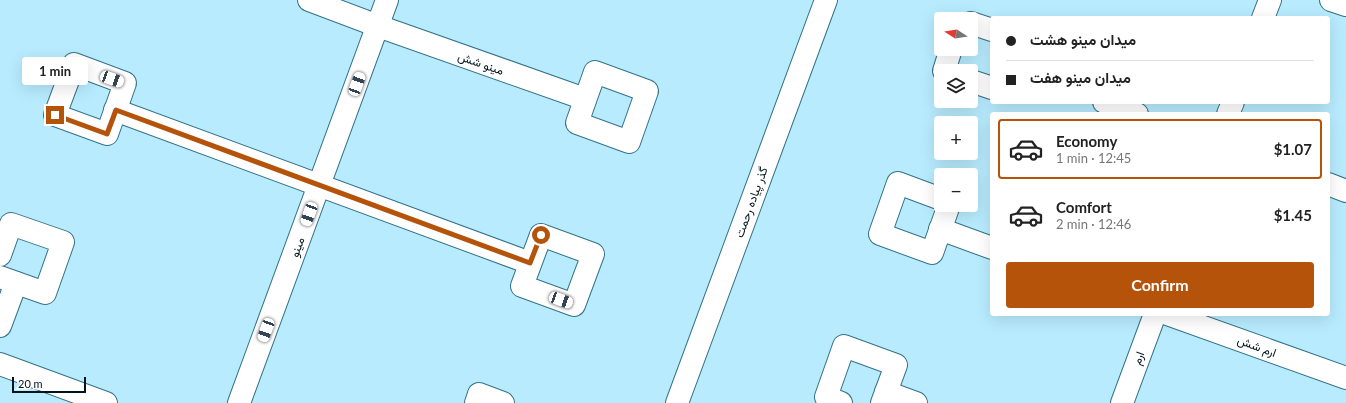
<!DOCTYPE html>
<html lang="en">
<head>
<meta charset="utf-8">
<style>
	:root { --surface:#fff; --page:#f2f2f2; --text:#222; --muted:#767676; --line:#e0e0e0; --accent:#b45309 }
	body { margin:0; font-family:Lato,Vazirmatn,sans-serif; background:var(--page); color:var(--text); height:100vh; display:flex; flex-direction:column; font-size:15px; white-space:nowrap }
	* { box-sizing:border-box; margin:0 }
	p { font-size:13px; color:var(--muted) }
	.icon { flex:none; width:22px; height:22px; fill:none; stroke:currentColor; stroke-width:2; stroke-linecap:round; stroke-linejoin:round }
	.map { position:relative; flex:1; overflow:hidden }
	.details { position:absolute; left:990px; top:112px; width:340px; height:204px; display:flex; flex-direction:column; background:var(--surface); border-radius:4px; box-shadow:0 4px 16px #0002 }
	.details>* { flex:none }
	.hud { position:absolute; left:990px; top:16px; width:340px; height:88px; border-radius:4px; box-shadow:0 4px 16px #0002; display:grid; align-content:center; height:88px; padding:0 16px; background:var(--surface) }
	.needle { width:26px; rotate:282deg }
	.controls { position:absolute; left:934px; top:12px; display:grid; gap:8px }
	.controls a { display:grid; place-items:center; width:44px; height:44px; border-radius:4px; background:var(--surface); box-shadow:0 4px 16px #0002; font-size:20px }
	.scale { position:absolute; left:12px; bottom:10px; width:74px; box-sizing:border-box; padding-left:4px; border:2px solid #00141c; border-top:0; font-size:11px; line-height:14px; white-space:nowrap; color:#00141c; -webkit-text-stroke:3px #fff; paint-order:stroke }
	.end { position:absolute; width:18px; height:18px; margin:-9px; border:5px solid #b45309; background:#fff; box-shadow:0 0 0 2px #fff }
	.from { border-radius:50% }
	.bubble { position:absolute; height:28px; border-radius:4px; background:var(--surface); box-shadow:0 4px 16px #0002; font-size:13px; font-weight:700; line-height:28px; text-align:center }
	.car { position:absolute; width:12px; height:24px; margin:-12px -6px; border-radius:5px; box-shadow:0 0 3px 1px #0007; background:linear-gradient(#fff 24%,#345 0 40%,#fff 0 76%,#345 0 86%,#fff 0) }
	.hud b { display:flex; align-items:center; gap:14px; height:38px; font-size:15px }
	.hud b+b { border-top:1px solid var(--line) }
	.hud i { width:10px; height:10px; background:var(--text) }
	ul { padding:7px 0 0; list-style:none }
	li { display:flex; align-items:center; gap:12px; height:60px; margin:0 8px 6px; padding:0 8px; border:2px solid transparent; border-radius:4px }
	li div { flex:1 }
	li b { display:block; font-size:15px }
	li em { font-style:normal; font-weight:700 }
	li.current { border-color:var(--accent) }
	li>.icon { width:36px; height:36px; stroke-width:1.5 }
	.cta { display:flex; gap:8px; margin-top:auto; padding:8px 16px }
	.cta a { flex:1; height:46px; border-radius:4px; background:var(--accent); color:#fff; font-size:16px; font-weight:700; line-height:46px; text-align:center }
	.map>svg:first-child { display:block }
</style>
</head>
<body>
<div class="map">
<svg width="1346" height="403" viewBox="0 0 1346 403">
	<rect width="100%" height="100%" fill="#b8ebfe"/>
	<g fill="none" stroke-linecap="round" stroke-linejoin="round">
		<defs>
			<g id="minor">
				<path d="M309 0 378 26 585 99"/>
				<path d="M1331 0 1346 5"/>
				<path d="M1263 18 1270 0"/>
				<path d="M971 23 992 30"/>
				<path d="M74 64 125 83 107 134 55 115Z"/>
				<path d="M944 71 951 49"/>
				<path d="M595 72 647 91 629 142 577 123Z"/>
				<path d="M971 81 992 88"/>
				<path d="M1104 102 1137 114"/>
				<path d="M115 110 530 263"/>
				<path d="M1228 114 1233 102"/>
				<path d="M1328 184 1346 191"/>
				<path d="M941 199 898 183 880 234 932 253 949 205"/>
				<path d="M940 229 992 248"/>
				<path d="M541 235 593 254 574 305 522 286Z"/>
				<path d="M0 255 11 224 63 242 45 293 0 277"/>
				<path d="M1167 314 1346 378"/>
				<path d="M0 326 16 283"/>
				<path d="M0 364 106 403"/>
				<path d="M886 392 916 403"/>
				<path d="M239 403 387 0"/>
				<path d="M476 403 479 394 503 403"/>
				<path d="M677 403 826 0"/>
				<path d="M841 403 826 397 844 346 896 365 882 403"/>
				<path d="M1122 403 1155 314"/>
			</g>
		</defs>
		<use href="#minor" stroke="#337287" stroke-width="24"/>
		<use href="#minor" stroke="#fff" stroke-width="22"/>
	</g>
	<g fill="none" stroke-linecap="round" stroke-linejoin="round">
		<path stroke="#b45309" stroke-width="5" d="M55 115 107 134 116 110 530 263 541 235"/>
	</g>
	<g text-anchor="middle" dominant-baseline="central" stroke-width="3" stroke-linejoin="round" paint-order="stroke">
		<g font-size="12" fill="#00141c" stroke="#fff">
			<text transform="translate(481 63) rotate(19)">مینو شش</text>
			<text transform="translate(751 202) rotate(-70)">گذر پیاده رحمت</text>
			<text transform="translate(297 247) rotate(-70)">مینو</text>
			<text transform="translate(1257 346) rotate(20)">ارم شش</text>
			<text transform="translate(1138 358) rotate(-70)">ارم</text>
		</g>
	</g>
</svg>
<div class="controls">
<a><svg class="needle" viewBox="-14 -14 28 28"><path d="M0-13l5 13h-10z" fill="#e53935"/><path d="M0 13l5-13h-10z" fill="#767676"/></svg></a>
<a><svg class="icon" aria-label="layers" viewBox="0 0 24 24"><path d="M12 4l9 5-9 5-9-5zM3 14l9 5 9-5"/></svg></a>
<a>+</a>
<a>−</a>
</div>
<div class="scale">20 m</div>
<i class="end from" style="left:541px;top:235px"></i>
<i class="end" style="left:55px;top:115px"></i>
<div class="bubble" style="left:22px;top:57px;width:66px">1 min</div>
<i class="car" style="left:112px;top:79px;rotate:110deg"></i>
<i class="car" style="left:357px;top:84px;rotate:20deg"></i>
<i class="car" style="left:309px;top:214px;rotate:200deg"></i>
<i class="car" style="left:561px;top:300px;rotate:110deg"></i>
<i class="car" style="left:266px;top:330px;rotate:200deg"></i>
<div class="hud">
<b><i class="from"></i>میدان مینو هشت</b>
<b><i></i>میدان مینو هفت</b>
</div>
<section class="details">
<ul>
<li class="current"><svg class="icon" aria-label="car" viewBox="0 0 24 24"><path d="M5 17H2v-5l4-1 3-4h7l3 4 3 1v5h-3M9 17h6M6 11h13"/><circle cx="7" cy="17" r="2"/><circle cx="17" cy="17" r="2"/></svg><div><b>Economy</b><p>1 min · 12:45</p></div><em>$1.07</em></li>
<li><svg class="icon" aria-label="car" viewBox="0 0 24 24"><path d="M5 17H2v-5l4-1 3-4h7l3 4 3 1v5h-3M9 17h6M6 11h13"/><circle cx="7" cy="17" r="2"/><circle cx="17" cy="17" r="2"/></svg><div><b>Comfort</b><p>2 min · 12:46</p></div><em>$1.45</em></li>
</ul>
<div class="cta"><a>Confirm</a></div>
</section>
</div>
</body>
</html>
